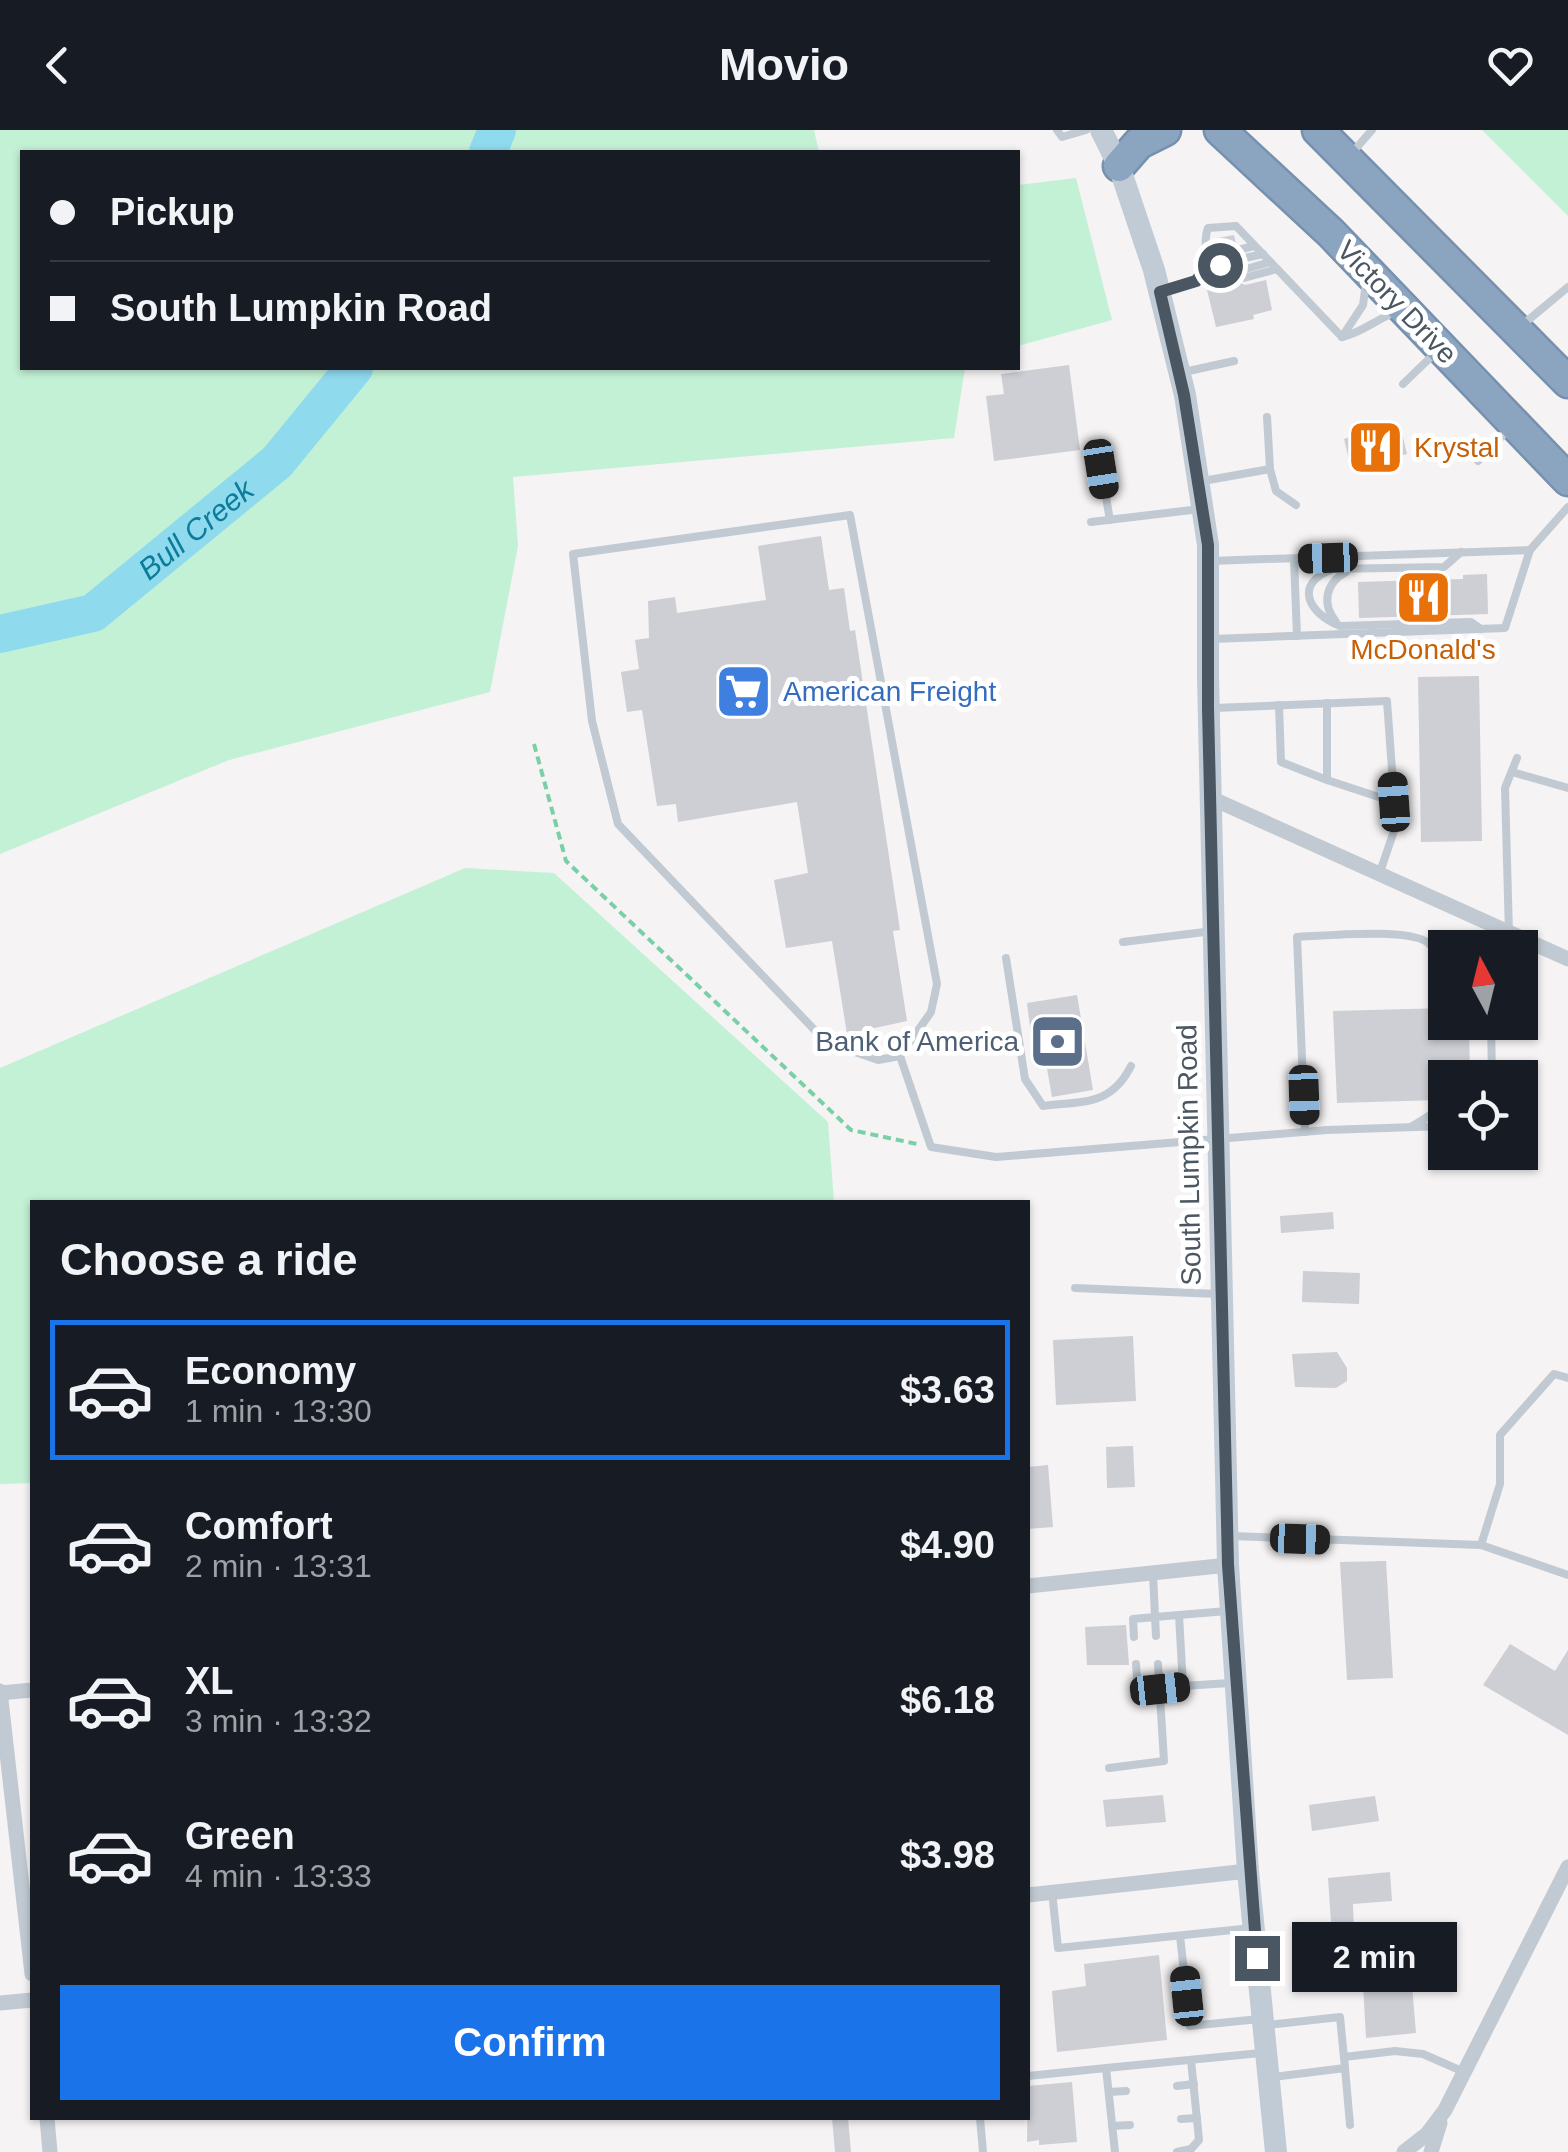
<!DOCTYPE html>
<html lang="en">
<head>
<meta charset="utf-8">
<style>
	:root { --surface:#171b24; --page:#20242c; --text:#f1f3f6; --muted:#9ea1a6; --line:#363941; --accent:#1a73e8 }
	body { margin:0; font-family:Arial,sans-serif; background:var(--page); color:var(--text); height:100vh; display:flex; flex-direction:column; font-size:38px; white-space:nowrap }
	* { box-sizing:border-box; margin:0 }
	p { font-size:32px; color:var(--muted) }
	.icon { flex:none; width:55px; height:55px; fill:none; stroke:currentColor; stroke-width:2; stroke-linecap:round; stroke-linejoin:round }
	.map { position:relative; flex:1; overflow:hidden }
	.panel { position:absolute; left:30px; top:1070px; width:1000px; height:920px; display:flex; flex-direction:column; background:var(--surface); border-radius:0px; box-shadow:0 2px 8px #0004 }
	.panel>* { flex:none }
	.banner { position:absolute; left:20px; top:20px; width:1000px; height:220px; border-radius:0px; box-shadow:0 2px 8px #0004; display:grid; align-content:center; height:220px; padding:0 30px; background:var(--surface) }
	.needle { width:65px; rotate:353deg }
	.fabs { position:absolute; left:1428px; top:800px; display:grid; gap:20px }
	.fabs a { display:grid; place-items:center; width:110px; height:110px; border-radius:0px; background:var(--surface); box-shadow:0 2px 8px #0004; font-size:50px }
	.end { position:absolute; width:45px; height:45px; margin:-22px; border:12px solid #4a5661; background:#fff; box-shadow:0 0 0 5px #fff }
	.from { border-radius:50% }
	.bubble { position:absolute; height:70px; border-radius:0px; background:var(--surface); box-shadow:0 2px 8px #0004; font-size:32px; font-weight:700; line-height:70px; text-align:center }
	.car { position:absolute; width:30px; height:60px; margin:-30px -15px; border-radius:12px; box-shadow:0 0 8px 2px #0007; background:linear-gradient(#222 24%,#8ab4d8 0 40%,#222 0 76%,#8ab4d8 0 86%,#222 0) }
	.banner b { display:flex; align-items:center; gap:35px; height:95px; font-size:38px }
	.banner b+b { border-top:2px solid var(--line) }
	.banner i { width:25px; height:25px; background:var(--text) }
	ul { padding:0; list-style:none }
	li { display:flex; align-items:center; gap:30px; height:140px; margin:0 20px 15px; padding:0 10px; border:5px solid transparent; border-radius:0px }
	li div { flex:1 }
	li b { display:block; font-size:38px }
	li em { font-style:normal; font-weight:700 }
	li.active { border-color:var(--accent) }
	li>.icon { width:90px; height:90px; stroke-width:1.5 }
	h2 { padding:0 30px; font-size:45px; line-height:120px }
	.primary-button { display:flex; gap:20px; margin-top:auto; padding:20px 30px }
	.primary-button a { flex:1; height:115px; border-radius:0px; background:var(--accent); color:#fff; font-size:40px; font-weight:700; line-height:115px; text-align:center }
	header { display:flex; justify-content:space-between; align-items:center; height:130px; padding:0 30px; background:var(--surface); font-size:45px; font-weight:700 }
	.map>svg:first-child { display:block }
</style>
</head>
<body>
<header><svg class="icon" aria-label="back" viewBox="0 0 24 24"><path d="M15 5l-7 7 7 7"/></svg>Movio<svg class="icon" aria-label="heart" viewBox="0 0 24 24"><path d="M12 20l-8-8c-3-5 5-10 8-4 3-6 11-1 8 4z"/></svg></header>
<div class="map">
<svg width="1568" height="2022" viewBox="0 0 1568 2022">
	<rect width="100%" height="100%" fill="#f5f3f3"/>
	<g fill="#c3f1d5">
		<path d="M0 0H814L819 22H22V238H965L954 308 513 347 518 416 490 562 229 630 0 724Z"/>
		<path d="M1482 0H1568V86Z"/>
		<path d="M1076 48 1112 190 1018 216V55Z"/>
		<path d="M465 738 554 743 828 992 834 1072H32V1353L0 1354V938Z"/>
	</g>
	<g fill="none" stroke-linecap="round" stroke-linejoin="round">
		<g stroke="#90daee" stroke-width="38">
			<path d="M488 22 497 0"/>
			<path id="s1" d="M0 504 93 483 277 332 354 238"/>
		</g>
	</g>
	<g fill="#cdcfd5">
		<path d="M1234 105 1236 113 1231 121 1237 136V151L1245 155 1266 150 1272 180 1253 185 1254 189 1216 197 1207 160 1226 159 1230 151 1227 140 1220 138 1215 115 1218 108Z"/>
		<path d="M1069 235 1080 320 994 331 986 266 1004 264 1001 244Z"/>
		<path d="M1381 296 1392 302 1401 299 1407 324 1351 338 1344 309Z"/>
		<path d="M821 406 829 460 844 458 850 501 855 500 900 800 893 801 907 891 847 904 832 811 786 818 774 750 808 743 797 672 678 692 676 674 657 676 642 580 627 582 621 542 639 539 635 510 649 508 648 471 675 467 677 483 766 470 758 416Z"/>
		<path d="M1487 444 1488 484 1359 488 1358 452 1463 449V445Z"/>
		<path d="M1479 546 1482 711 1421 712 1418 547Z"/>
		<path d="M1077 865 1093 960 1052 967 1046 933 1035 935 1027 873Z"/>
		<path d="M1445 878V892H1469L1470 948H1445V969L1440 970 1337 973 1333 881Z"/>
		<path d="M1333 1082 1334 1099 1281 1103 1280 1086Z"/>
		<path d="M1303 1141 1360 1143 1359 1174 1302 1172Z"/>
		<path d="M1133 1206 1136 1271 1056 1275 1053 1210Z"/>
		<path d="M1337 1222 1347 1238V1251L1336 1258 1295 1257 1292 1224Z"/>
		<path d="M1133 1316 1135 1357 1107 1358 1106 1317Z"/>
		<path d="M1048 1335 1053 1397 1028 1399V1337Z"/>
		<path d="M1386 1431 1393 1548 1347 1550 1340 1432Z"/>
		<path d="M1126 1495 1129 1535H1087L1085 1497Z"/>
		<path d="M1510 1514 1555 1541 1568 1520V1605L1483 1555Z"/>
		<path d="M1163 1665 1166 1692 1106 1697 1103 1670Z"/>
		<path d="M1375 1666 1379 1691 1312 1701 1309 1675Z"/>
		<path d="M1390 1742 1392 1771 1353 1774 1354 1806 1420 1803 1421 1830 1410 1831 1416 1903 1366 1908 1362 1835 1334 1837 1328 1748Z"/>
		<path d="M1159 1825 1167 1910 1057 1922 1052 1861 1086 1856 1084 1834Z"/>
		<path d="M1072 1952 1077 2012 1039 2015V2010L1027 2012 1028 1956Z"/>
		<path d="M832 1988H848L851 2022H835Z"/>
	</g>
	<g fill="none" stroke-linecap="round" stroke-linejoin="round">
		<defs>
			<g id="highway">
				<path d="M1220 0 1331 103 1568 350"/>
				<path d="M1318 0 1568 252"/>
				<path d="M1119 36 1139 13 1165 0"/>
			</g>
		</defs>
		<use href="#highway" stroke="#7690ad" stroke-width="35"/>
		<path stroke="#7ad0a6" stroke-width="4" stroke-dasharray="8 5" stroke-linecap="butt" d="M534 614 566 731 851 1000 917 1014"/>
		<g stroke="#c1cad2" stroke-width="8">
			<path d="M1057 0 1062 7 1086 0"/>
			<path d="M1352 23 1372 0"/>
			<path d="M1238 120 1254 116"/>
			<path d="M1240 129 1263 124"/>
			<path d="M1243 140 1270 132"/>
			<path d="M1202 147 1222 145"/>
			<path d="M1244 148 1277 139"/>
			<path d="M1195 151 1223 152"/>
			<path d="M1162 161 1202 147C1212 130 1201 115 1208 98L1236 96 1342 207"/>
			<path d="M1521 196 1568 157"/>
			<path d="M1342 207 1363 175 1366 153"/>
			<path d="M1342 207C1362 203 1376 189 1396 182"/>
			<path d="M1184 242 1234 231"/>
			<path d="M1403 254 1434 224"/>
			<path d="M1267 287 1270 339 1276 361 1296 375"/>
			<path d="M1478 331 1510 298"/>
			<path d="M1101 339 1110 390"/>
			<path d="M1203 351 1270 339"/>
			<path d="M850 385 937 854 931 882 900 926 878 930 826 912 618 694 592 591 573 424Z"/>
			<path d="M1091 392 1200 379"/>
			<path d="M1461 422 1444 437 1333 439C1293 454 1308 483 1340 496L1471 492 1481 499"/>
			<path d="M1294 429 1297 506"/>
			<path d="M1210 431 1530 420"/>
			<path d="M1336 492C1321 473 1326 453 1346 442"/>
			<path d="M1212 509 1505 498 1530 420 1568 377"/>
			<path d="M1327 573V650L1394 672"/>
			<path d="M1279 575 1281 632 1327 650"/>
			<path d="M1214 578 1387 571 1396 695 1379 745"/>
			<path d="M1512 642 1568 658"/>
			<path d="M1123 812 1213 801"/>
			<path d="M1503 818 1509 804 1505 658 1517 628"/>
			<path d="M1006 828 1025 949 1043 976C1083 971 1111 976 1131 936"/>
			<path d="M1491 892 1492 948"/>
			<path d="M900 926 931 1017 996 1027 1327 1000 1445 996"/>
			<path d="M1477 948 1491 933"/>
			<path d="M1411 997 1445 976"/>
			<path d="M1429 997 1445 986"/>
			<path d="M1305 1002 1297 807C1322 806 1419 796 1431 816 1437 823 1436 838 1437 847"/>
			<path d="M1075 1158 1217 1164"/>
			<path d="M1232 1406 1481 1415 1568 1445"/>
			<path d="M1481 1415 1500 1354V1305L1554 1244 1568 1248"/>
			<path d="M1153 1443 1155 1487 1179 1485"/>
			<path d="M1227 1481 1179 1485 1183 1556 1230 1553"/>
			<path d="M1134 1507 1133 1489 1155 1487 1156 1506"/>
			<path d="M1136 1534 1138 1561 1183 1556"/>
			<path d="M1109 1638 1164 1631 1158 1534"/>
			<path d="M1052 1762 1058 1818 1252 1798"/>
			<path d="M1180 1806 1190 1896 1259 1889"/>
			<path d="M1268 1895 1340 1887 1345 1938"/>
			<path d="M1344 1927 1395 1921 1423 1924 1464 1942"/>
			<path d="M1106 1938 1261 1923"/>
			<path d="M1028 1946 1106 1938 1115 2022"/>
			<path d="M1273 1947 1345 1938 1350 1995"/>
			<path d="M1177 1956 1194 1954"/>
			<path d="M1109 1962 1126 1961"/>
			<path d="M980 1988 983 2022"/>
			<path d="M1181 1989 1197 1988"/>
			<path d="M1112 1996 1130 1995"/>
			<path d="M1177 2022 1191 2019 1199 2010 1191 1930"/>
		</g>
		<g stroke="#c1cad2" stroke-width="15">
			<path d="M1211 668 1568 829"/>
			<path d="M1028 1456 1228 1435"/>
			<path d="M0 1561 32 1844"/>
			<path d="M0 1563 32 1560"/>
			<path d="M1028 1765 1248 1741"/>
			<path d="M0 1873 32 1870"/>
			<path d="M47 1988 50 2022"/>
			<path d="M1404 2022 1427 2004 1445 1980 1568 1737"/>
			<path d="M1431 2022 1440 1993"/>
		</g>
		<path stroke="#c1cbd6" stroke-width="22" d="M1101 0 1119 36 1154 140 1185 265 1208 415V547L1228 1435 1248 1741 1276 2022"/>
		<use href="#highway" stroke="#8ba5c1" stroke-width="30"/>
	</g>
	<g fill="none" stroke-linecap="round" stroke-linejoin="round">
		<path stroke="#4a5661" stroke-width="12" d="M1220 135 1207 138 1196 151 1160 162 1184 265 1208 415V578L1228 1435 1257 1828"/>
	</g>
	<defs>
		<symbol id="restaurant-square" viewBox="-11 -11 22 22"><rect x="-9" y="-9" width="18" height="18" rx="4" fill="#e8710a" stroke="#fff"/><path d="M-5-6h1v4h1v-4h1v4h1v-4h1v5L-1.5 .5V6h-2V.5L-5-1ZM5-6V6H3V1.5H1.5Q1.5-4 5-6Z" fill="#fff"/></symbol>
		<symbol id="supermarket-square" viewBox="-11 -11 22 22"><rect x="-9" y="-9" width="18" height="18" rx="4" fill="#3f7fe0" stroke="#fff"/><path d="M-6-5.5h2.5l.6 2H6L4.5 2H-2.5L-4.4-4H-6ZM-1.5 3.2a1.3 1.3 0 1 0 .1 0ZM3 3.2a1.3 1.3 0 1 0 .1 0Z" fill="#fff"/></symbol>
		<symbol id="bank-square" viewBox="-11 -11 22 22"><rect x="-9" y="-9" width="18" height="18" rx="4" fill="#5c6f8a" stroke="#fff"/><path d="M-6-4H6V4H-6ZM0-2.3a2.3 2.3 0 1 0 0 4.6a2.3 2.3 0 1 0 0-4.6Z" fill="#fff"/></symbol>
	</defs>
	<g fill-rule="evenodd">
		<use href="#restaurant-square" x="1344" y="286" width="63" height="63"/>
		<use href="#restaurant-square" x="1392" y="436" width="63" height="63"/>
		<use href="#supermarket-square" x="712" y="530" width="63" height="63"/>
		<use href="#bank-square" x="1026" y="880" width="63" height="63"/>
	</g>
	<g text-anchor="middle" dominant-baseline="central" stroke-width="10" stroke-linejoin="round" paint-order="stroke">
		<g font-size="28" fill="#4a5661" stroke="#fff">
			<text transform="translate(1397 172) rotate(46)">Victory Drive</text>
			<text transform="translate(1189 1025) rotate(-91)">South Lumpkin Road</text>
		</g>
		<g font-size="28" fill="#c56008" stroke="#fff" text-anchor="start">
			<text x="1414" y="317">Krystal</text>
			<text x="1423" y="519" text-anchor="middle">McDonald's</text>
		</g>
		<g font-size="28" fill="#366cbe" stroke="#fff" text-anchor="start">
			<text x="783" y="561">American Freight</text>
		</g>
		<g font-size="28" fill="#4e5e75" stroke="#fff" text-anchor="end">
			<text x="1019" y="911">Bank of America</text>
		</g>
		<g font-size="30" font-style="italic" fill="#0c7c9b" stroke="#fff">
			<text stroke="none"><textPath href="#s1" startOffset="228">Bull Creek</textPath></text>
		</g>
	</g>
</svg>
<div class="fabs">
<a><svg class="needle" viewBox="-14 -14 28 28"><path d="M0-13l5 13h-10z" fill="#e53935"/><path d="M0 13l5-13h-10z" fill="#9ea1a6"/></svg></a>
<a><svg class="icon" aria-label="locate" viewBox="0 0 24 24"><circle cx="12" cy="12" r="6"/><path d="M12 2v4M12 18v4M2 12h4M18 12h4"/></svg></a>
</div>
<i class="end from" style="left:1220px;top:135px"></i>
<i class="end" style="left:1257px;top:1828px"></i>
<div class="bubble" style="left:1292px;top:1792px;width:165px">2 min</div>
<i class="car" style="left:1101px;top:339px;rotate:171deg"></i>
<i class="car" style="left:1328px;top:428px;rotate:268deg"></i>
<i class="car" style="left:1394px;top:672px;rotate:356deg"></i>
<i class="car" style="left:1304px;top:965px;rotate:178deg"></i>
<i class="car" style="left:1300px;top:1409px;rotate:92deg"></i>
<i class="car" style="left:1160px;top:1559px;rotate:84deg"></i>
<i class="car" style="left:1187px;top:1866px;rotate:354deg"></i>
<div class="banner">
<b><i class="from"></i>Pickup</b>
<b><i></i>South Lumpkin Road</b>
</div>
<section class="panel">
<h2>Choose a ride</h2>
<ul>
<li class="active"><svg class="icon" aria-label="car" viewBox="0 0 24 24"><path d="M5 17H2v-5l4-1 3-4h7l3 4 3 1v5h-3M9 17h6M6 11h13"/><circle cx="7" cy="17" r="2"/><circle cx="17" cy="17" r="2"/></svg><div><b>Economy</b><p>1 min · 13:30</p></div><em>$3.63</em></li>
<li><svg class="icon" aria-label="car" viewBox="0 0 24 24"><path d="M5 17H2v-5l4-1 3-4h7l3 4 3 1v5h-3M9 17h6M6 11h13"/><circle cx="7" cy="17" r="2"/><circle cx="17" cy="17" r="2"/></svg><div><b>Comfort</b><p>2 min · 13:31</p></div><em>$4.90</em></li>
<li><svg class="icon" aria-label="car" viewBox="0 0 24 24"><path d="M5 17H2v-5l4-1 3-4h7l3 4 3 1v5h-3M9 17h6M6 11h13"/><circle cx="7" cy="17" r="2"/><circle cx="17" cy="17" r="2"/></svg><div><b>XL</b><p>3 min · 13:32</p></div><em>$6.18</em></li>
<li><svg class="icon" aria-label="car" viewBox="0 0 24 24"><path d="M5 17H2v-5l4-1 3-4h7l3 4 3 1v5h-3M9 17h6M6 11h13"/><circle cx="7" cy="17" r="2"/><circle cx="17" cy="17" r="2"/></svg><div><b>Green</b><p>4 min · 13:33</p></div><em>$3.98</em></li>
</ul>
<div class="primary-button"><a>Confirm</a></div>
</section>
</div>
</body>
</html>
